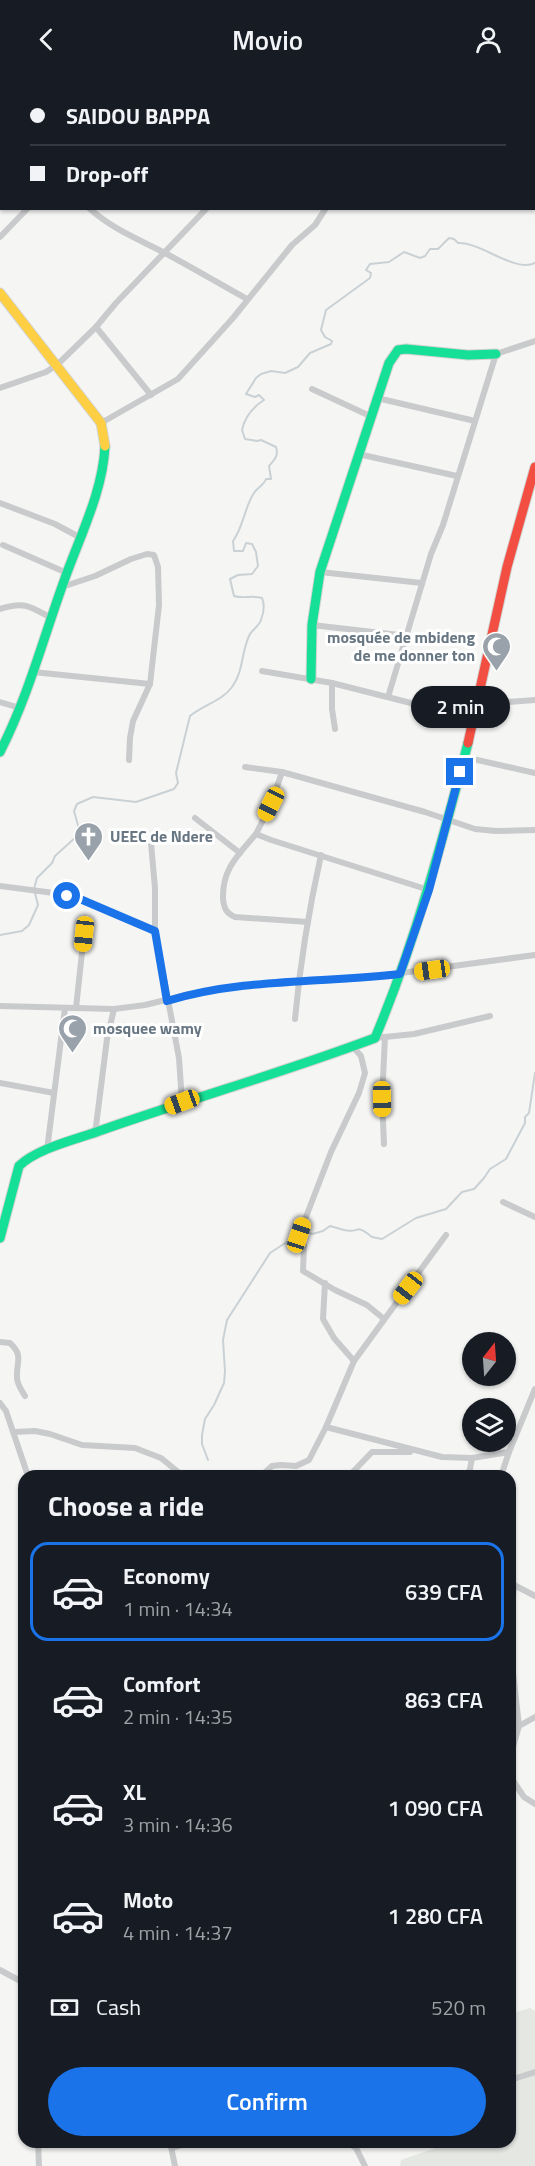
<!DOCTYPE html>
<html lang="en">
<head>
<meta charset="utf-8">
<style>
	:root { --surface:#171b24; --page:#242831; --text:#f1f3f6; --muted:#9ea1a6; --line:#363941; --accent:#1a73e8 }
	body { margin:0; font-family:"Titillium Web",sans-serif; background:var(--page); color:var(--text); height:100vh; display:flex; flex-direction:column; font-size:22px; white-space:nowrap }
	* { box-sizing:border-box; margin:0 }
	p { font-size:20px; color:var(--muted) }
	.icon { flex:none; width:33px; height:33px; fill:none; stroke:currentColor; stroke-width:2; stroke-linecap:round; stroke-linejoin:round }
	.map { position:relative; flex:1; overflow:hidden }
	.side { position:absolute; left:18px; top:1392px; width:498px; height:678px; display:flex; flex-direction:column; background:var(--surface); border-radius:18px; box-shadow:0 2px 4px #0004 }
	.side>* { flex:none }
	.top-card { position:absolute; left:0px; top:0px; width:536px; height:132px; box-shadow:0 2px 4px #0004; display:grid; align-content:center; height:132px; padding:0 30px; background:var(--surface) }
	.needle { width:39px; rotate:17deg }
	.buttons { position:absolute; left:462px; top:1254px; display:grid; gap:12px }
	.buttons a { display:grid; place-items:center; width:54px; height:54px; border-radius:50%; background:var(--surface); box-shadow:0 2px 4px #0004; font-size:30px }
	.end { position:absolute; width:27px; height:27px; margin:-14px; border:8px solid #1a73e8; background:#fff; box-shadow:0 0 0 3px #fff }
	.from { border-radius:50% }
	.bubble { position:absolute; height:42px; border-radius:21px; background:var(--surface); box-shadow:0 2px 4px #0004; font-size:20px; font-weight:600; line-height:42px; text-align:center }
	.car { position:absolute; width:18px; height:36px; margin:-18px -9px; border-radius:8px; box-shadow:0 0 4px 2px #0007; background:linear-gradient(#f5c518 24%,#345 0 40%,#f5c518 0 76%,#345 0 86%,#f5c518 0) }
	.top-card b { display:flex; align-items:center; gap:21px; height:57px; font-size:22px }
	.top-card b+b { border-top:2px solid var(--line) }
	.top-card i { width:15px; height:15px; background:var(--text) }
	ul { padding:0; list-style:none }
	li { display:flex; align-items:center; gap:18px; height:99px; margin:0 12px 9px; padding:0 18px; border:3px solid transparent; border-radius:18px }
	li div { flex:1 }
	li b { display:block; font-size:22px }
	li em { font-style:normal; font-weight:600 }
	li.selected { border-color:var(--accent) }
	li>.icon { width:54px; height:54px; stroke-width:1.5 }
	h2 { padding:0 30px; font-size:27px; line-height:72px }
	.pay { display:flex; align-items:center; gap:15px; height:66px; padding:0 30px; font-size:22px }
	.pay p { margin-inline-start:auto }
	.button { display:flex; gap:12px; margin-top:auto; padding:12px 30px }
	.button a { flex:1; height:69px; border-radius:36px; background:var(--accent); color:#fff; font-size:24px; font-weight:600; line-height:69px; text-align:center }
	header { display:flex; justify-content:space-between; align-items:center; height:78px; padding:0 30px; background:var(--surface); font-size:27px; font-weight:600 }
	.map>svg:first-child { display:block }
</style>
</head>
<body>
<header><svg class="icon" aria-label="back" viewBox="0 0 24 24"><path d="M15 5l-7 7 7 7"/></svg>Movio<svg class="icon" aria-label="person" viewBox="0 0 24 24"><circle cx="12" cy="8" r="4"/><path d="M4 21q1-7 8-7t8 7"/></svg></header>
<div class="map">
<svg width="535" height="2088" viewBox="0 0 535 2088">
	<rect width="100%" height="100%" fill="#f5f5f4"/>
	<path fill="#e4e7e2" d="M530 1930 535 1933V2088H400L401 2082 453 2064H510V1936Z"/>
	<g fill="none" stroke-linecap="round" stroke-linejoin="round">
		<g stroke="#cad1d4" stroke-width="2">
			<path d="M0 857 22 853 29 847 38 827 34 811 37 800 52 785 55 778 77 758 79 751 74 733 77 726 93 719 136 724 174 711 178 705 176 695 190 638C203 627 222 623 232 609 244 593 241 573 250 556 253 551 259 548 261 542 264 534 265 527 262 520 252 517 243 521 234 518L230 501 238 497 252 496 258 488 256 474 252 466 246 465 243 473H234L233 463C244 448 244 430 254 415 257 410 264 407 266 401H271L269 388C274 382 279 378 276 369L261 362 257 363 245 361 242 352C245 338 253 329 264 322L259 317 255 319 246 316 256 300 261 296 271 293 285 295 298 289 310 275 331 266 332 263 325 259 321 252 326 232 370 200 371 195 366 192 370 186 389 184 404 174 420 180 425 178 430 171H438L449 160 454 161 458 165C481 164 515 195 535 185"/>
			<path d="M208 1382 202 1366V1357L205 1341 214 1327 224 1305 225 1293 223 1262 227 1242 270 1175 290 1162 298 1151 312 1156 323 1153 330 1148C334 1149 340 1151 344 1152 362 1156 353 1144 372 1159L382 1161 416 1140 446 1131 462 1114 474 1111 484 1100 490 1091 506 1081 525 1045V1039L529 1035 535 995"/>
		</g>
		<defs>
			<g id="fast">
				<path d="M311 601 312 547 320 494 389 285 398 272 406 271 468 277 496 276"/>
				<path d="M0 674C28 619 43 561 64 503 79 460 103 414 105 368"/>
				<path d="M0 1160 19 1088C37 1070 78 1061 102 1052 193 1020 285 994 375 960 415 865 442 764 468 665"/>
			</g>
			<path id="slow" d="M0 215 101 345 105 368"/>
			<path id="jam" d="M468 665 507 489 535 389"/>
		</defs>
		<use href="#fast" stroke="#d2d3d3" stroke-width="11"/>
		<use href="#slow" stroke="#d2d3d3" stroke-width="11"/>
		<use href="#jam" stroke="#d2d3d3" stroke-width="11"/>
		<g stroke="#c9cacb" stroke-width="6">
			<path d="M19 0 21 2"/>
			<path d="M104 0 105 2"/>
			<path d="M240 0 243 2"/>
			<path d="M343 0 345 2"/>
			<path d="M160 2 162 0"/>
			<path d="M171 2 172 0"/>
			<path d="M407 2 408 0"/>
			<path d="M534 104H535"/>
			<path d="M89 130C112 151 138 161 165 175 193 190 220 206 247 221"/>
			<path d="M0 159 28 130"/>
			<path d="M96 249 151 317"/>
			<path d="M0 310 46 294 57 287 96 249 116 225 207 130"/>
			<path d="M312 311 370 338"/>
			<path d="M377 320 475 343"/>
			<path d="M101 345 178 301 233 240 292 167 315 147 326 130"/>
			<path d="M358 376 457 398"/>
			<path d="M0 425 55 446 81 460"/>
			<path d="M3 467 67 495"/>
			<path d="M320 494 422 505"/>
			<path d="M62 509 95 498 131 481 147 476 154 477 158 489 159 527 150 606 133 643 130 660 129 682"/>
			<path d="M0 531C24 523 30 528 51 540"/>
			<path d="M312 547 408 558"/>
			<path d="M262 593 332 605 474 641"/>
			<path d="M33 594 150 606"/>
			<path d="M332 605V631L335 651"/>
			<path d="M388 619 431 476 443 447 496 276 535 263"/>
			<path d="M0 624 20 630"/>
			<path d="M478 626 535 622"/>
			<path d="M464 679 535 695"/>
			<path d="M245 689 282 694 425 734 475 751 496 753 535 752"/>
			<path d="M195 740 240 775"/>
			<path d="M256 756 271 726 282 694"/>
			<path d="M151 765 155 810V853L179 980 182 1024"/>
			<path d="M0 808 54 815 80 821 155 853"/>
			<path d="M308 844 235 839C226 835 224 830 223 821 222 791 238 777 256 756L271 762 429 812"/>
			<path d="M0 928 114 931 145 927 190 916 237 908 364 900 535 877"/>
			<path d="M76 930 84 856"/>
			<path d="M295 941C300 886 309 831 321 777"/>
			<path d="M375 960 414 956 490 938"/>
			<path d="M352 968 361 978 365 995 359 1015 331 1074 299 1157 304 1167 303 1193 335 1212 367 1227 384 1241"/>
			<path d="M0 1005 54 1015"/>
			<path d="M95 1056 107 961 114 931"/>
			<path d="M384 1066 382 1021 385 959"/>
			<path d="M47 1072 65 930"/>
			<path d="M503 1124 535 1139"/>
			<path d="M325 1205 323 1241 334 1260 354 1283"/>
			<path d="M0 1264 10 1265C24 1278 16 1284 17 1300 17 1306 22 1313 25 1318"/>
			<path d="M0 1325 6 1333 28 1398"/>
			<path d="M326 1349 442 1379 472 1380 509 1374"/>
			<path d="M14 1354 35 1353 50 1356 82 1367 135 1370 161 1380 183 1398"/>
			<path d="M261 1398 272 1388 281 1387 296 1388 309 1382 326 1349 354 1283 446 1157"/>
			<path d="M349 1398 372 1374H410"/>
			<path d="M466 1398 470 1391 472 1380"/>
			<path d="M501 1398 509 1374 535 1311"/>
			<path d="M510 1493 514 1507 510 1551"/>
			<path d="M514 1507 535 1518"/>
			<path d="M510 1568 519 1648 510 1679"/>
			<path d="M519 1648 535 1639"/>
			<path d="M510 1698 524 1719 535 1726"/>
			<path d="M0 1892 24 1905"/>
			<path d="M510 2002 535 1994"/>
			<path d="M38 2064 39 2088"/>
			<path d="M170 2064 175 2088"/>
			<path d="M347 2064 356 2070 365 2088"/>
			<path d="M172 2070 192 2064"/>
		</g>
		<use href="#fast" stroke="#16e098" stroke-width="9"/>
		<use href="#slow" stroke="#ffcf43" stroke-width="9"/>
		<use href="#jam" stroke="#f24e42" stroke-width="9"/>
	</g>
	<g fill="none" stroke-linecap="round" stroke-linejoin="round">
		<path stroke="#1a73e8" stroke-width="8" d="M67 818 80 821 155 853 167 923C242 900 322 905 400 896L429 812 460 694"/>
	</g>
	<defs>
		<symbol id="mosque-pin" viewBox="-11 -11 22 30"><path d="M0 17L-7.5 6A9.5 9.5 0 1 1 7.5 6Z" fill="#99a2aa" stroke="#fff"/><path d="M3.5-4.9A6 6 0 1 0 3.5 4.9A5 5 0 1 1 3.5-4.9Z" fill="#fff"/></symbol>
		<symbol id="church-pin" viewBox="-11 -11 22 30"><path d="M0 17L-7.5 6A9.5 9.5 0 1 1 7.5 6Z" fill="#99a2aa" stroke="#fff"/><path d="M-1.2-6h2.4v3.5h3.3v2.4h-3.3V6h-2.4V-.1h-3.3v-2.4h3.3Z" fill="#fff"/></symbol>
	</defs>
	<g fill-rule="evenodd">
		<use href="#mosque-pin" x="480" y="552" width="33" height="45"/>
		<use href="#church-pin" x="72" y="742" width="33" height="45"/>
		<use href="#mosque-pin" x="56" y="934" width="33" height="45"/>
	</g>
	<g text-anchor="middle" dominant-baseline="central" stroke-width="6" stroke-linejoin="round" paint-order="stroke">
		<g font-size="16" font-weight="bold" fill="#677682" stroke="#fff" text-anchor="start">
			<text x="475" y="559" text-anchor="end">mosquée de mbideng<tspan x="475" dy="18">de me donner ton</tspan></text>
			<text x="110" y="758">UEEC de Ndere</text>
			<text x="93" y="950">mosquee wamy</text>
		</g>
	</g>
</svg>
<div class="buttons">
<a><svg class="needle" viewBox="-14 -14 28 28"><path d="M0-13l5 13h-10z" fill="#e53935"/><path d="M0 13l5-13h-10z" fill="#9ea1a6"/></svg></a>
<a><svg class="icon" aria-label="layers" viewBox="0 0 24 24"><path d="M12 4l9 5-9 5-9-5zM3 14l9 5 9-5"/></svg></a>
</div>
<i class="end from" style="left:67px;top:818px"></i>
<i class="end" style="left:460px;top:694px"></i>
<div class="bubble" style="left:411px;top:608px;width:99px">2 min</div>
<i class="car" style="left:271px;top:726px;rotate:207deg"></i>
<i class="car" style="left:84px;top:856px;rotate:186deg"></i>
<i class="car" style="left:432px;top:892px;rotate:262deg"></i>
<i class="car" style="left:382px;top:1021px;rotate:179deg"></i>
<i class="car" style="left:182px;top:1024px;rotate:250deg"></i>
<i class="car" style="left:299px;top:1157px;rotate:18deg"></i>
<i class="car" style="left:408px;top:1210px;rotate:218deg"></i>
<div class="top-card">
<b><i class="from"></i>SAIDOU BAPPA</b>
<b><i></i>Drop-off</b>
</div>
<section class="side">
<h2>Choose a ride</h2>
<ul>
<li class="selected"><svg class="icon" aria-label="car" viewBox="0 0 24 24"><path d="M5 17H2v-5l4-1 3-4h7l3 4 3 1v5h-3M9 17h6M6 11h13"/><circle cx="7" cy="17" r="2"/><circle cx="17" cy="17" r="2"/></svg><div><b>Economy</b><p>1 min · 14:34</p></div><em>639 CFA</em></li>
<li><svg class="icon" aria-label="car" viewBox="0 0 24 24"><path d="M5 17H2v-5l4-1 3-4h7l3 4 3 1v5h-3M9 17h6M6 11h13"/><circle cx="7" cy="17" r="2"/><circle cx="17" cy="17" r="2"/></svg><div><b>Comfort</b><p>2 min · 14:35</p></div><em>863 CFA</em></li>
<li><svg class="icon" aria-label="car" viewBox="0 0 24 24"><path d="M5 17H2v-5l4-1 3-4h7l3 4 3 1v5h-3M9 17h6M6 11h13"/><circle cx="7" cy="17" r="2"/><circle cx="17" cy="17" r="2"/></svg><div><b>XL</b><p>3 min · 14:36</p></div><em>1 090 CFA</em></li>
<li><svg class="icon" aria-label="car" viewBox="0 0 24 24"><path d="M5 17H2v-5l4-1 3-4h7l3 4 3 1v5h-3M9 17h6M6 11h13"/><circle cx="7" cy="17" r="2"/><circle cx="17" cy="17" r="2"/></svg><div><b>Moto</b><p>4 min · 14:37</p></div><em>1 280 CFA</em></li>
</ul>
<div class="pay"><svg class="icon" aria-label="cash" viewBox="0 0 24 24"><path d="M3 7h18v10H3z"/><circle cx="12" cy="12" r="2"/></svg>Cash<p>520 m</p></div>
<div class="button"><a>Confirm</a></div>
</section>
</div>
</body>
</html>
